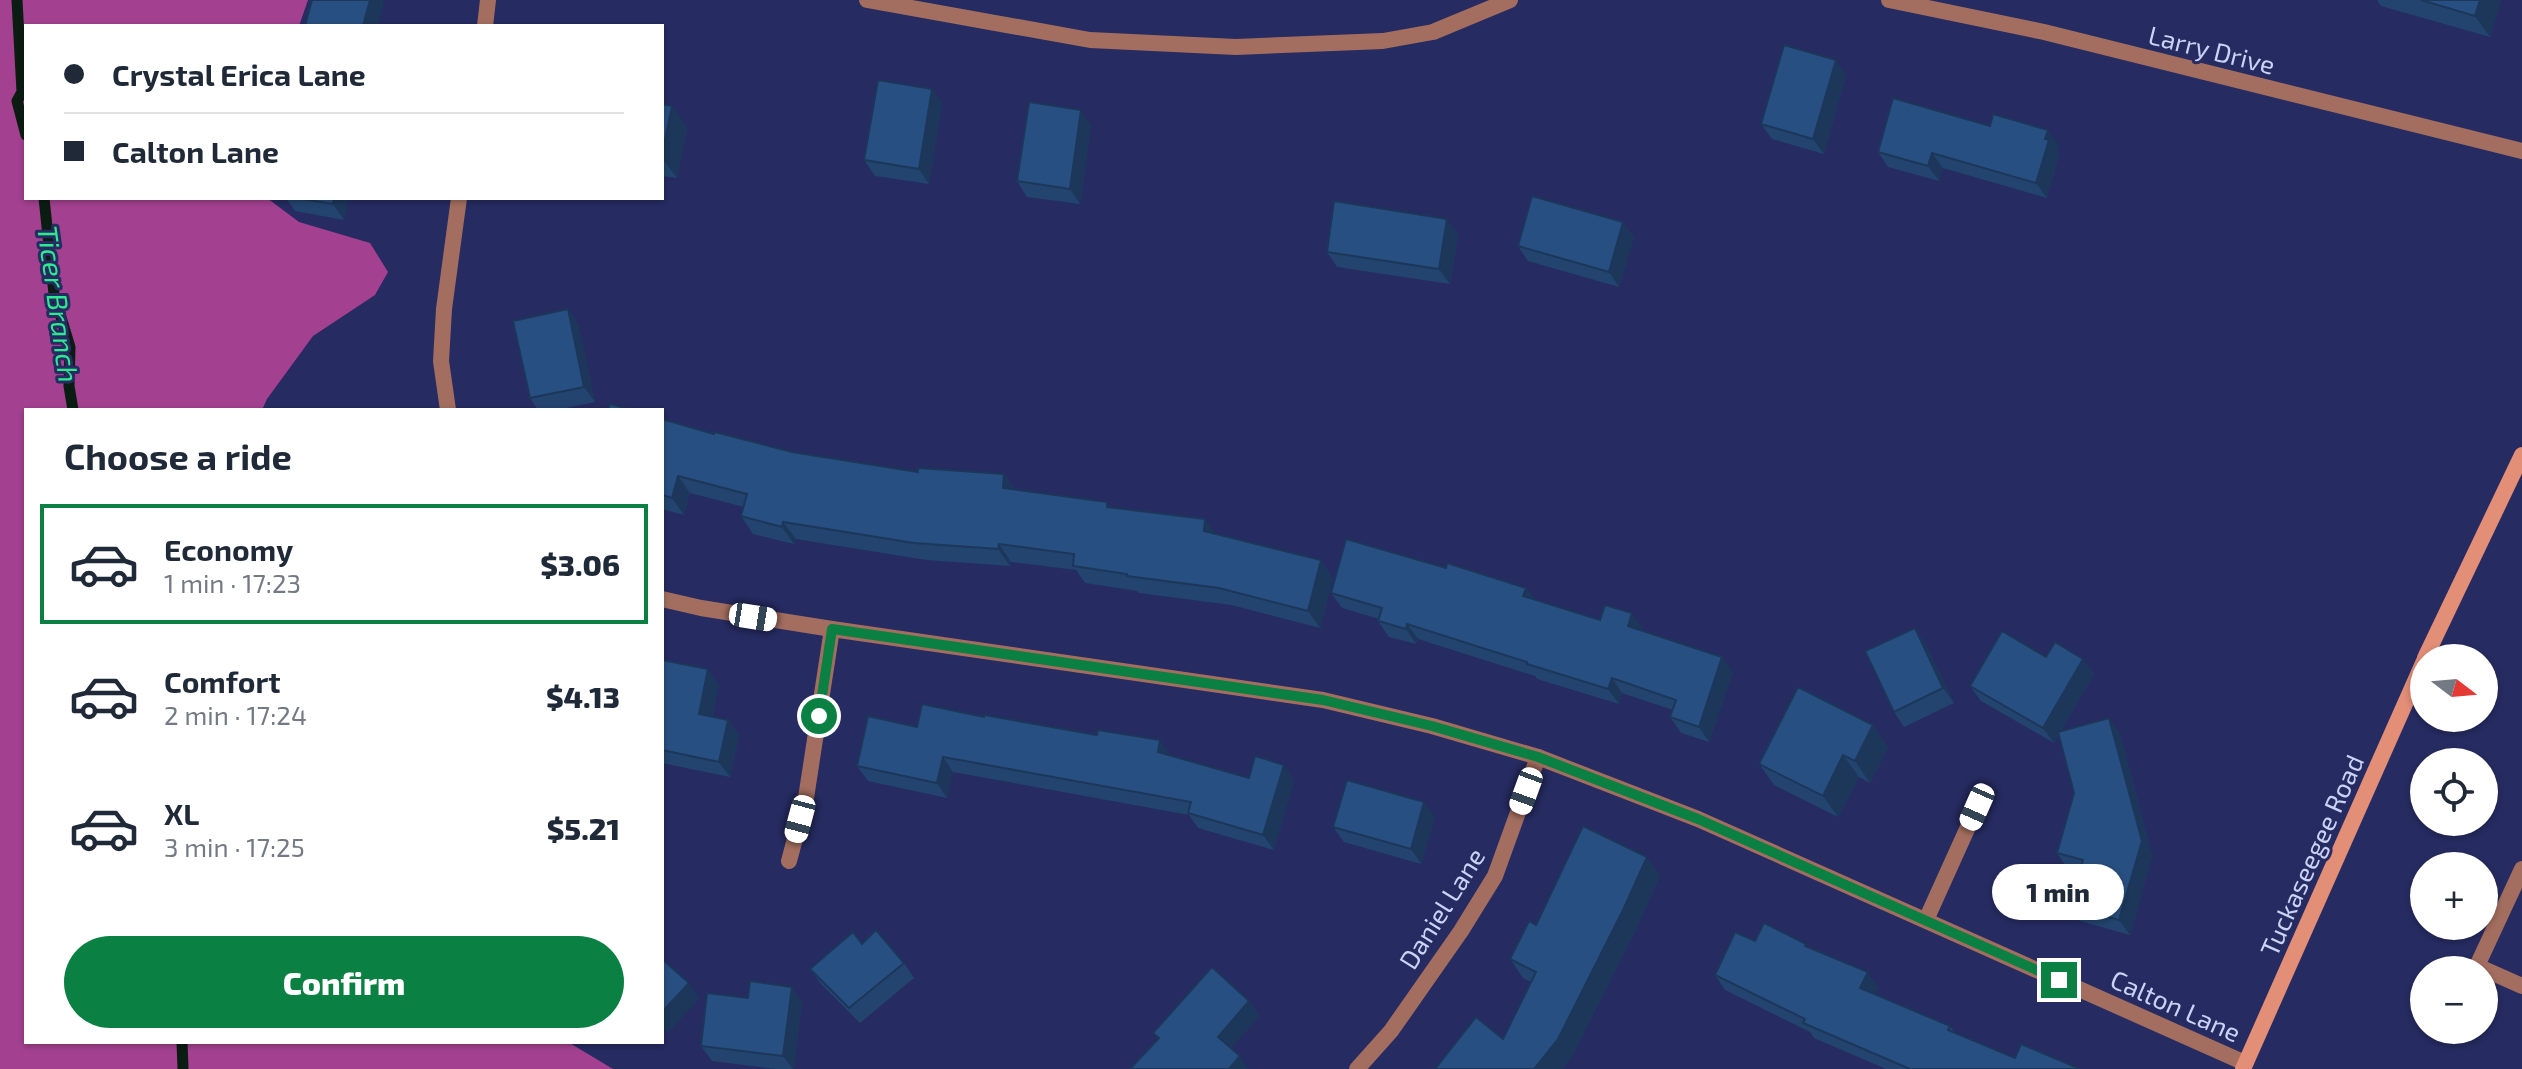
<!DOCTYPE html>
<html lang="en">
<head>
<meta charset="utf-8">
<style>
	:root { --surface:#fff; --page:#f6f6f7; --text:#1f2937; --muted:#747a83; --line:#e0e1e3; --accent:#0b8043 }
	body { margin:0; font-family:"Exo 2",sans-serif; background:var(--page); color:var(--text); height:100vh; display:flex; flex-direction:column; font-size:30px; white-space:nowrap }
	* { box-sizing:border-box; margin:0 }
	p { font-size:26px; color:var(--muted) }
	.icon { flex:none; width:44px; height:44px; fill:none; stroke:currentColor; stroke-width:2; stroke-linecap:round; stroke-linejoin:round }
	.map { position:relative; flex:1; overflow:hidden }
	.details { position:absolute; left:24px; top:408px; width:640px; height:636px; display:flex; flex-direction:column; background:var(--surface); border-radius:0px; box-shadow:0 2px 6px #0004 }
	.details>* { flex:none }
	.hud { position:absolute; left:24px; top:24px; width:640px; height:176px; border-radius:0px; box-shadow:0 2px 6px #0004; display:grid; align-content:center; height:176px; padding:0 40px; background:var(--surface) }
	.needle { width:52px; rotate:106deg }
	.fabs { position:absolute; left:2410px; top:644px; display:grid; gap:16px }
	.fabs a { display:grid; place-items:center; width:88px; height:88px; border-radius:50%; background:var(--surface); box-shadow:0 2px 6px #0004; font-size:40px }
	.end { position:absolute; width:36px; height:36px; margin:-18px; border:10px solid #0b8043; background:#fff; box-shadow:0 0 0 4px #fff }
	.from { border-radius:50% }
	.bubble { position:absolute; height:56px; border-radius:28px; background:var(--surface); box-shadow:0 2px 6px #0004; font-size:26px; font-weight:800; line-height:56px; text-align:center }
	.car { position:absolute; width:24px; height:48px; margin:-24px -12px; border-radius:10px; box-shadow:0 0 6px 2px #0007; background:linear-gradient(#fff 24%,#345 0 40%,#fff 0 76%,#345 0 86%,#fff 0) }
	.hud b { display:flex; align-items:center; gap:28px; height:76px; font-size:30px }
	.hud b+b { border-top:2px solid var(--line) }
	.hud i { width:20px; height:20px; background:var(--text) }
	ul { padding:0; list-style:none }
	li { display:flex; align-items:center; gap:24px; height:120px; margin:0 16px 12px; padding:0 24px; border:4px solid transparent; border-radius:0px }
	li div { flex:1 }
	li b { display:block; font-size:30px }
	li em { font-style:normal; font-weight:800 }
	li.selected { border-color:var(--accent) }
	li>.icon { width:72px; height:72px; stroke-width:1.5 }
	h2 { padding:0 40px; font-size:36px; line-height:96px }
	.primary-button { display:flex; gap:16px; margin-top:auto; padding:16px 40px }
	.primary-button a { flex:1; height:92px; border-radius:48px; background:var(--accent); color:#fff; font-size:32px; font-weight:800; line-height:92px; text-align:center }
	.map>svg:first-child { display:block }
</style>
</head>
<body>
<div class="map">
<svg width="2522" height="1069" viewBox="0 0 2522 1069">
	<rect width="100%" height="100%" fill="#262b61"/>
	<path fill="#a34190" d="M0 0H308L299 26H26V198H267L299 222 370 243 388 272 375 295 313 336 267 399 262 410H26V1042H568L613 1069H0Z"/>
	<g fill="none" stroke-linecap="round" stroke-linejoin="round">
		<g stroke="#0b1d12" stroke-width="11">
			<path d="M17 0 22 92 17 101 26 135"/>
			<path d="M44 198 54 294 70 347 69 386 73 410"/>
			<path d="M182 1042 183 1069"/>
		</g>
		<path stroke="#a36e5f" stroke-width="16" d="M2522 869 2477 966 2522 986"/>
		<g stroke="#a36e5f" stroke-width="16">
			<path d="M867 0 1090 40 1236 47 1383 41 1433 32 1510 0"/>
			<path d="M1889 0 2044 32 2522 151"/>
			<path d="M485 26 488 0"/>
			<path d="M448 410 441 361 444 309 459 198"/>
			<path d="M662 599 701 608 832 629 1323 700 1432 726 1538 757 1698 819 2245 1063"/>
			<path d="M789 861 806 798 832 629"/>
			<path d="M1926 920 1977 807"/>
			<path d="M1357 1069 1391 1031 1461 931 1495 876 1538 757"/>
		</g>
		<g stroke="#e38e77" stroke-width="16">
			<path d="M2425 658 2522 455"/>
			<path d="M2243 1069 2424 661"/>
		</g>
	</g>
	<g fill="#22446f">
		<path d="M2377 0H2501L2490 37 2381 6Z"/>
		<path d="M1846 75 1824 154 1772 139 1761 124Z"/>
		<path d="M932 89 942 104 929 184 875 176 864 160Z"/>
		<path d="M662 104 672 106 687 128 677 178 662 176Z"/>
		<path d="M1091 125 1080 204 1027 197 1017 181Z"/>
		<path d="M2059 145 2057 151 2059 155 2047 198 1943 168 1939 181 1888 167 1878 152Z"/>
		<path d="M286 198H348L344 220 295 211Z"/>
		<path d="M1458 234 1450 284 1337 267 1327 252Z"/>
		<path d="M1634 237 1619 287 1528 261 1518 246Z"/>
		<path d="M568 309 578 324 595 402 557 410H538L530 398Z"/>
		<path d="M662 419 714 434 792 452 918 472 1004 474 1015 490 1111 507 1215 533 1333 578 1320 628 1231 605 1139 593 1137 591 1085 583 1076 570 1011 562 1010 566 926 560 796 539 794 544 753 534 741 516 744 507 690 493 684 515 662 509Z"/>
		<path d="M1446 568 1526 588 1534 599 1600 620 1643 628 1642 631 1733 672 1709 742 1681 733 1670 717 1673 710 1622 693 1619 704 1537 679 1535 676 1418 639 1416 644 1389 637 1378 621 1379 619 1342 608 1331 593Z"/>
		<path d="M1925 643 1954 703 1904 727 1894 712Z"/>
		<path d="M2046 657 2083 659 2094 674 2061 731 2120 733 2152 856 2130 935 2080 921 2070 906 2080 871 2067 868 2057 853 2074 793 2059 735 2054 743 1981 701 1970 686Z"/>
		<path d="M662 660 719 685 712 717 728 720 739 735 730 777 662 763Z"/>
		<path d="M984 717 1170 755 1249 778 1294 780 1274 850 1198 828 1189 815 953 772 947 798 868 781 857 766 917 727Z"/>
		<path d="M1888 747 1870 783 1859 777 1838 817 1774 785 1759 764Z"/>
		<path d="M1435 817 1421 864 1344 842 1333 827Z"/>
		<path d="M1647 857 1660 876 1636 929 1571 1058 1562 1069H1435L1503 1039 1531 982 1523 978 1510 959 1536 925Z"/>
		<path d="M1755 941 1809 947 1878 987 1875 994 1950 1026 1955 1033 2015 1058 2080 1069H1886L1814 1038 1810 1032 1725 990 1715 975Z"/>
		<path d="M862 944 904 963 914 978 860 1023 821 984 810 969Z"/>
		<path d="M748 998 802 1002 794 1069H776L712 1061 701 1046Z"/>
	</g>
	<g fill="#1c375a">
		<path d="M370 0H383L384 2 378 26H363Z"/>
		<path d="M2480 0H2501L2490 37 2475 16Z"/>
		<path d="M1836 60 1846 75 1824 154 1813 139Z"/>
		<path d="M932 89 942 104 929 184 919 169Z"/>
		<path d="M672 106 687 128 677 178 662 158Z"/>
		<path d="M1081 110 1091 125 1080 204 1070 189Z"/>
		<path d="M2048 130 2059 145 2057 151 2059 155 2047 198 2036 183Z"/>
		<path d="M1932 153 1943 168 1939 181 1928 166Z"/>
		<path d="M334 198H348L344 220 333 204Z"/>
		<path d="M1447 219 1458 234 1450 284 1439 269Z"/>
		<path d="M1623 222 1634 237 1619 287 1609 272Z"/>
		<path d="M568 309 578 324 595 402 584 387Z"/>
		<path d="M1004 474 1016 492 1003 488Z"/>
		<path d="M678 476 690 493 684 515 672 498Z"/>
		<path d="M1205 519 1218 537 1204 531Z"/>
		<path d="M783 522 796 539 794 544 782 527Z"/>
		<path d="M999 544 1011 562 1010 566 998 549Z"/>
		<path d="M1321 560 1333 578 1320 628 1308 611Z"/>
		<path d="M1526 588 1536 603 1523 596Z"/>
		<path d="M1632 613 1643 628 1639 641 1628 626Z"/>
		<path d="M1407 624 1418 639 1416 644 1406 629Z"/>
		<path d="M1915 628 1925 643 1954 703 1943 688Z"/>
		<path d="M1722 657 1733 672 1709 742 1699 727Z"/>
		<path d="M2083 659 2094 674 2054 743 2043 728Z"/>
		<path d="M708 669 719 685 709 729 699 714Z"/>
		<path d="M1612 678 1622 693 1619 704 1608 689Z"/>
		<path d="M2109 718 2120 733 2152 856 2130 935 2119 920Z"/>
		<path d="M728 720 739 735 730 777 719 762Z"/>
		<path d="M1873 725 1888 747 1870 783 1855 761Z"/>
		<path d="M1160 740 1171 756 1158 752Z"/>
		<path d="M1843 755 1859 777 1838 817 1823 796Z"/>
		<path d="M943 757 953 772 947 798 937 783Z"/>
		<path d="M1284 765 1294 780 1274 850 1263 835Z"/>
		<path d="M1424 802 1435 817 1421 864 1411 849Z"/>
		<path d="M1647 857 1660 876 1636 929 1571 1058 1562 1069H1534Z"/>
		<path d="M1868 972 1878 987 1871 1003 1860 988Z"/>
		<path d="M689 983 699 999 668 1033 662 1025V1012Z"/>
		<path d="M792 987 802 1002 794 1069H793L783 1056Z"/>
		<path d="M1249 1001 1260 1016 1228 1052 1218 1037Z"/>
		<path d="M1240 1056 1249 1069H1229Z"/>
	</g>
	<g fill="#284f81" stroke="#1c375a" stroke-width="2">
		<path d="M312 0H370L363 26H305Z"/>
		<path d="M2421 0H2480L2475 16Z"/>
		<path d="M1784 45 1836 60 1813 139 1761 124Z"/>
		<path d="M878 80 932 89 919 169 864 160Z"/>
		<path d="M1893 98 1990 126 1993 114 2048 130 2045 139 2049 140 2036 183 1932 153 1928 166 1878 152Z"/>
		<path d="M1029 102 1081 110 1070 189 1017 181Z"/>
		<path d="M662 104 672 106 662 154Z"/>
		<path d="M1532 196 1623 222 1609 272 1518 246Z"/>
		<path d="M297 198H334L333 204Z"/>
		<path d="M1334 201 1447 219 1439 269 1327 252Z"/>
		<path d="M568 309 584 387 530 398 513 321Z"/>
		<path d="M610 404 632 410H608Z"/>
		<path d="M662 419 714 434 715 432 792 452 918 472V468L1004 474 1003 488 1107 502V507L1205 519 1204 531 1321 560 1308 611 1219 588 1127 576V574L1073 566 1074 554 999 544 998 549 914 543 783 522 782 527 741 516 747 494 678 476 672 498 662 495Z"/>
		<path d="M1346 539 1446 568 1447 563 1526 588 1523 596 1600 620 1605 605 1632 613 1628 626 1722 657 1699 727 1670 717 1676 700 1612 678 1608 689 1527 664V662L1407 624 1406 629 1378 621 1382 608 1331 593Z"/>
		<path d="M1915 628 1943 688 1894 712 1865 651Z"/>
		<path d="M2002 631 2046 657 2055 642 2083 659 2043 728 1970 686Z"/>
		<path d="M662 660 708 669 699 714 728 720 719 762 662 750Z"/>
		<path d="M1798 687 1873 725 1855 761 1843 755 1823 796 1759 764Z"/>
		<path d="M922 704 984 717V715L1097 735 1098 730 1160 740 1158 752 1249 778 1255 756 1284 765 1263 835 1188 813 1191 802 943 757 937 783 857 766 868 716 917 727Z"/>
		<path d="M2109 718 2142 841 2119 920 2070 906 2083 860 2057 853 2074 793 2058 732Z"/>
		<path d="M1347 780 1424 802 1411 849 1333 827Z"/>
		<path d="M1583 826 1647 857 1623 910 1558 1039 1534 1069H1435L1476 1017 1503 1039 1536 972 1510 959 1529 921 1536 925Z"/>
		<path d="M1764 923 1806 944 1805 946 1868 972 1860 988 1950 1026 1948 1030 2015 1058 2021 1044 2080 1069H1910L1803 1023 1805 1019 1715 975 1735 932 1755 941Z"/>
		<path d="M876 930 904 963 849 1008 810 969 853 932 862 944Z"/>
		<path d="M662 959 689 983 662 1012Z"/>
		<path d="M1212 967 1249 1001 1218 1037 1240 1056 1229 1069H1130L1159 1038 1153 1033Z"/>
		<path d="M750 981 792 987 783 1056 701 1046 707 993 748 998Z"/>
	</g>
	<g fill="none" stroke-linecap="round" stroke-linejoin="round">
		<path stroke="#0b8043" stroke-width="10" d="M819 716 832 629 1323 700 1432 726 1538 757 1698 819 2059 980"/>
	</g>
	<g text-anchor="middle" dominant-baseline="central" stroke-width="6" stroke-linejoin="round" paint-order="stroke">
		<g font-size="26" fill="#cbd2f4" stroke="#262b61">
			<text transform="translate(2212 49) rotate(14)">Larry Drive</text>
			<text transform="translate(2311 855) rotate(-66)">Tuckaseegee Road</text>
			<text transform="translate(1441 908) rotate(-58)">Daniel Lane</text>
			<text transform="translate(2176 1005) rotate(24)">Calton Lane</text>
		</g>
		<g font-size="28" font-style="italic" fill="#2ee990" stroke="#262b61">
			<text transform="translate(59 304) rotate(82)">Ticer Branch</text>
		</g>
	</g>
</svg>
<div class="fabs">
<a><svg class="needle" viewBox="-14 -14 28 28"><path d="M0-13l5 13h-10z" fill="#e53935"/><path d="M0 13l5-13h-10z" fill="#747a83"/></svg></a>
<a><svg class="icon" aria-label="locate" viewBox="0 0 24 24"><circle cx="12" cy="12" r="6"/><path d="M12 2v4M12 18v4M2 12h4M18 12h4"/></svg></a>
<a>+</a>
<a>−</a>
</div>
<i class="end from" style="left:819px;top:716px"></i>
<i class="end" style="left:2059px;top:980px"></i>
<div class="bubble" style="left:1992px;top:864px;width:132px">1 min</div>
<i class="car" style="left:753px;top:617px;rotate:99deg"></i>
<i class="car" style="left:1526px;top:791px;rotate:200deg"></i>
<i class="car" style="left:1977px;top:807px;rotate:204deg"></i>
<i class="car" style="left:800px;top:819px;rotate:195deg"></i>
<div class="hud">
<b><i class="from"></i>Crystal Erica Lane</b>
<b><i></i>Calton Lane</b>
</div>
<section class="details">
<h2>Choose a ride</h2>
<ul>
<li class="selected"><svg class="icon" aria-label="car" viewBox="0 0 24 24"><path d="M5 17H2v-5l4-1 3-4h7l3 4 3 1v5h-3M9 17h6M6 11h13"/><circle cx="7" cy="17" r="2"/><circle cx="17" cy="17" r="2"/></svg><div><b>Economy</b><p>1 min · 17:23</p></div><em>$3.06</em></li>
<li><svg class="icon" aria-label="car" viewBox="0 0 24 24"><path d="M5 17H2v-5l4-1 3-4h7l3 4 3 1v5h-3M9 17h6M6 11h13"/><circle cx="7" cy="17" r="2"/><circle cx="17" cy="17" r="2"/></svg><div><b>Comfort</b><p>2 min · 17:24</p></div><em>$4.13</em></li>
<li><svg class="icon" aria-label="car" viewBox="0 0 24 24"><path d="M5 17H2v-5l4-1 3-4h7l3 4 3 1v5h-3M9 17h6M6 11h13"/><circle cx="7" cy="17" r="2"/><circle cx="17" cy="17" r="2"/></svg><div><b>XL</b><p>3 min · 17:25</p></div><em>$5.21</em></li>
</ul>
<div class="primary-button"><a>Confirm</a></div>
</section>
</div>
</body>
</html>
